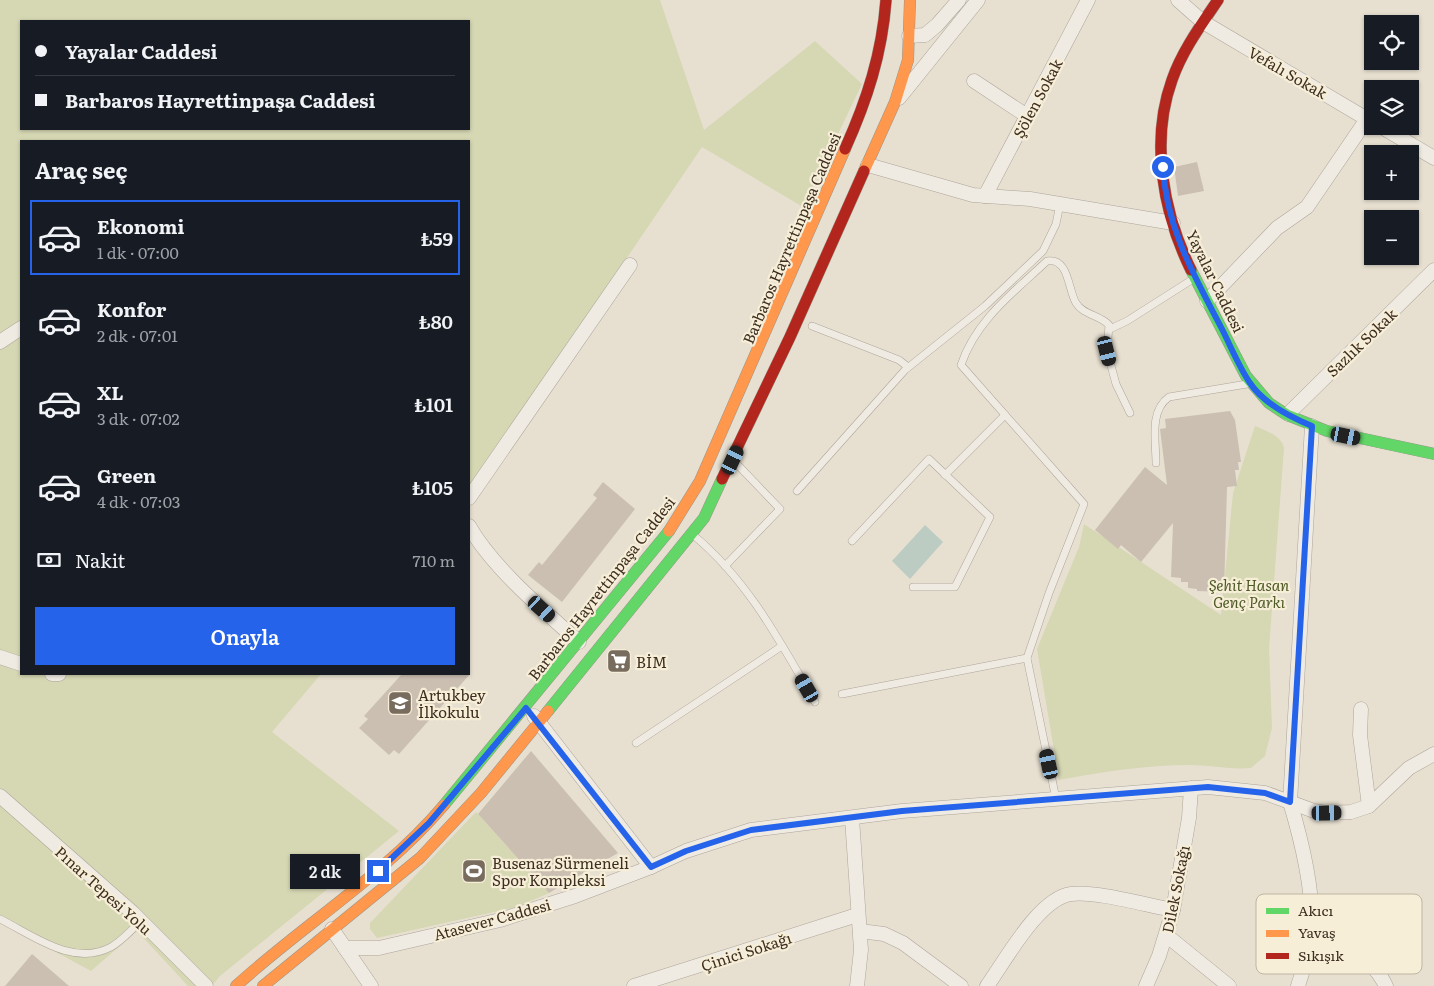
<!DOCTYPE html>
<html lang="tr">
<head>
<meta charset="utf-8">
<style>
	:root { --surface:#171b24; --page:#242831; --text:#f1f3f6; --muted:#9ea1a6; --line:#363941; --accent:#2563eb }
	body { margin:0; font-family:Literata,serif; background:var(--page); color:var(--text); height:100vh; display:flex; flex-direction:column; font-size:19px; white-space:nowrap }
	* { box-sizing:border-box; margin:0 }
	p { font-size:16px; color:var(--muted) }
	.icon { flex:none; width:28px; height:28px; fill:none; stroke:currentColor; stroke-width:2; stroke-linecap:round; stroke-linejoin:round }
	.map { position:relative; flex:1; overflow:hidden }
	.details { position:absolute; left:20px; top:140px; width:450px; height:535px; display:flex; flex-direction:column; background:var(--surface); border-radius:0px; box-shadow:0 1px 4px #0004 }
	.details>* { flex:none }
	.hud { position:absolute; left:20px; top:20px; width:450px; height:110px; border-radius:0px; box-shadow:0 1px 4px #0004; display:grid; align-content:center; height:110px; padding:0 15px; background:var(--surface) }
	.fabs { position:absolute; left:1364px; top:15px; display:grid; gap:10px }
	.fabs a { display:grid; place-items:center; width:55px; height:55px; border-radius:0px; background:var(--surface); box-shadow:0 1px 4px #0004; font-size:25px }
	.end { position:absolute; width:22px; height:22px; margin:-11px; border:6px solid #2563eb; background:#fff; box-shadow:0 0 0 2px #fff }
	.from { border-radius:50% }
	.bubble { position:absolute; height:35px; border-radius:0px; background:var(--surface); box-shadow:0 1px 4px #0004; font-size:16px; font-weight:600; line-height:35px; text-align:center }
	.car { position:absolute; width:15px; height:30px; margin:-15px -8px; border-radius:6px; box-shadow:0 0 4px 1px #0007; background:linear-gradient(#222 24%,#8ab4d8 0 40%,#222 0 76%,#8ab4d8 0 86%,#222 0) }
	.hud b { display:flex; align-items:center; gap:18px; height:48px; font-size:19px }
	.hud b+b { border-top:1px solid var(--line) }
	.hud i { width:12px; height:12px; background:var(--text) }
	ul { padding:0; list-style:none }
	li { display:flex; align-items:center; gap:15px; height:75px; margin:0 10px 8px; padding:0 5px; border:2px solid transparent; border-radius:0px }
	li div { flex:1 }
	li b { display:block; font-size:19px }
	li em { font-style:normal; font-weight:600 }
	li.active { border-color:var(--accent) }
	li>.icon { width:45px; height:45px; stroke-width:1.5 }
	h2 { padding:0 15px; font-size:22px; line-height:60px }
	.pay { display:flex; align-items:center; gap:12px; height:55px; padding:0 15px; font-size:19px }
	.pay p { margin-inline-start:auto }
	.primary-button { display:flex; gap:10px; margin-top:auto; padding:10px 15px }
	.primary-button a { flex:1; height:58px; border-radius:0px; background:var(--accent); color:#fff; font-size:20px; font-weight:600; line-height:58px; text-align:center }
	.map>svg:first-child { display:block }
</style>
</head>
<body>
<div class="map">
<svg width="1434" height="986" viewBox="0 0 1434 986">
	<rect width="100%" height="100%" fill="#e7e0d1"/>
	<g fill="#d6d7b3" fill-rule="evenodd">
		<path d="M0 0H660L704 130 815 41 862 84 803 207 702 147 469 491V141H21V674H321L272 732 399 831 220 976 212 986H188L137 931 91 971 0 922ZM21 21H469V129H21Z"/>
		<path d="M1255 426C1266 431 1281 435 1284 448L1269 648 1272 728 1265 756 1251 768C1231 770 1210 765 1189 765 1145 765 1102 772 1059 780L1037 649 1079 547 1084 524 1221 615 1233 493Z"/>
		<path d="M476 812 549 893 517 907 377 938 370 929V923Z"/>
	</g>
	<path fill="#bcccc2" d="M925 525 943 542 910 579 892 561Z"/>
	<g fill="#cbbfb2">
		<path d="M1197 162 1204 191 1178 196 1174 167Z"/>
		<path d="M1230 411 1235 420 1241 462H1238L1239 470H1235L1237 486 1227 487 1224 592 1197 591V589L1188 588V582H1181V578L1171 577 1173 523 1141 562 1121 545 1118 549 1095 530 1145 467 1167 485 1160 429 1166 428 1165 419Z"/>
		<path d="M603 482 635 509 562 602 528 575 539 562 542 565 597 498 593 495Z"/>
		<path d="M402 674H470L399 754 394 750 389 755 359 728 368 719 364 716Z"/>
		<path d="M531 751 618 853 549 893 478 814Z"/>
		<path d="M32 954 69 986H5Z"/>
	</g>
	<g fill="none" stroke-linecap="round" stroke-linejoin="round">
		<defs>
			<g id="lane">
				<path d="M812 326 899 360 908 367"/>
				<path d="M1110 329 1127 321 1193 279"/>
				<path d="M1156 463C1156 441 1149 411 1169 397L1247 384"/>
				<path d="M945 475 1005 415"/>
				<path d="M797 491 905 370 985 306 1043 251 1056 224 1060 204"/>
				<path d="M692 534C747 579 780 641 815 702"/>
				<path d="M852 541 929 459 990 517 955 587H913"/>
				<path d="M725 566 780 509 734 461"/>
				<path d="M842 694 1027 658"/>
				<path d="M636 743 782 646"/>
				<path d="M1056 799 1027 658 1049 593 1084 504 961 365C976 320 1014 292 1047 261 1069 257 1068 290 1076 303 1083 315 1100 315 1109 325L1107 351 1116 384 1130 413"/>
				<path d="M0 919C34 936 73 967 111 947 122 941 132 929 141 921"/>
			</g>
			<g id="street">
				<path d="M1178 0 1203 22 1372 122"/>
				<path d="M909 36 925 35 937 25 959 0"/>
				<path d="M974 81 1027 116"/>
				<path d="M899 98 978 0"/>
				<path d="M1380 126 1434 158"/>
				<path d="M868 165 973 195 1030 199 1173 223"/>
				<path d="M985 196 1088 0"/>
				<path d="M1207 301 1277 228 1307 207 1367 119"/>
				<path d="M0 342 21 328"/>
				<path d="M1288 414 1434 270"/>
				<path d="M469 498 630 265"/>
				<path d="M469 526C492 567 544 611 579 642"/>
				<path d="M0 657 21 664"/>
				<path d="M52 674H59"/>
				<path d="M1361 709 1360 735 1369 806"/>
				<path d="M534 716 651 867"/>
				<path d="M0 796 133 913 206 986"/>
				<path d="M852 818 861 950 857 986"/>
				<path d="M332 929 345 948H379L500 920 575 896 651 867 686 851 751 830 902 811 1208 787 1265 793 1314 811 1327 813 1351 812 1369 806 1409 768 1434 754"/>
				<path d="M860 931 884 934 903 943 961 986"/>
				<path d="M1311 931C1342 943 1371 955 1386 986"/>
				<path d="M1166 935 1229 986"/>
				<path d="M345 948 371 986"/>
				<path d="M634 986 857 915"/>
				<path d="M987 986C1005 961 1039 898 1071 894 1097 891 1145 905 1173 910"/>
				<path d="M1146 986 1159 956 1173 910 1189 818 1191 788"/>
				<path d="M1298 986C1302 973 1307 959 1310 945 1317 903 1302 842 1290 802L1312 426"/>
			</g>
			<g id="fast">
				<path d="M1191 270 1246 376 1269 403 1287 415 1327 431 1434 454"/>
				<path d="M548 711 704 518 722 479"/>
				<path d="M444 805 669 531"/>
			</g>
			<g id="slow">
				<path d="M864 171 895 102 908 60 910 0"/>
				<path d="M669 531 700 481 845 149"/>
				<path d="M236 986C304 924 385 875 444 805"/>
				<path d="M263 986 420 858 481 793 548 711"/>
			</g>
			<g id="jam">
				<path d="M845 149C867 100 882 54 886 0"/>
				<path d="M1191 270C1163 213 1150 141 1172 80 1182 51 1201 25 1218 0"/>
				<path d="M722 479 790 337 864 171"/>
			</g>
		</defs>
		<use href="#lane" stroke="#ada599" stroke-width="8"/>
		<use href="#street" stroke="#ada599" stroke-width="15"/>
		<use href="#fast" stroke="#9c958a" stroke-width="12"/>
		<use href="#slow" stroke="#9c958a" stroke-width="12"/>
		<use href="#jam" stroke="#9c958a" stroke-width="12"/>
		<use href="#lane" stroke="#efebe3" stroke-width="7"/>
		<use href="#street" stroke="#efebe3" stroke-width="14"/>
		<use href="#fast" stroke="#63d668" stroke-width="11"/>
		<use href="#slow" stroke="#ff974d" stroke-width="11"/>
		<use href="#jam" stroke="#b3261e" stroke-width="11"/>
	</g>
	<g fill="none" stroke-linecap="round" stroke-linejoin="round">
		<path stroke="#2563eb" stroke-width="6" d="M378 871 429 823 526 708 651 867 686 851 751 830 902 811 1208 787 1265 793 1290 802 1312 426C1290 417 1264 404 1250 383 1239 367 1231 347 1222 329 1195 277 1166 228 1163 167"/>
	</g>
	<defs>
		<symbol id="supermarket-square" viewBox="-11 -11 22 22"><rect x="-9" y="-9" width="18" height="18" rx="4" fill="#786c5e" stroke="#f7eed8"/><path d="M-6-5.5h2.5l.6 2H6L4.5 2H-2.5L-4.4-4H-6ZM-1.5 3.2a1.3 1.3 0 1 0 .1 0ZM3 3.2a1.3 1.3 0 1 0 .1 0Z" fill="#fff"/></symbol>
		<symbol id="school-square" viewBox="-11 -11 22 22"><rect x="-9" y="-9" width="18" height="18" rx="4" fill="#786c5e" stroke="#f7eed8"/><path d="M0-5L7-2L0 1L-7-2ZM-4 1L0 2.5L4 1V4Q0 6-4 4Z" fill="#fff"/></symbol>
		<symbol id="stadium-square" viewBox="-11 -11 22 22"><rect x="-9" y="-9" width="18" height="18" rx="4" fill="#786c5e" stroke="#f7eed8"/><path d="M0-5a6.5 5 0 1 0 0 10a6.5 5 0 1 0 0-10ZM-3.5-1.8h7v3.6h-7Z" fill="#fff"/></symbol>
	</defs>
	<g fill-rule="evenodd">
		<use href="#supermarket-square" x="605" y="647" width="28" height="28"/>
		<use href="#school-square" x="386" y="689" width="28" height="28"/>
		<use href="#stadium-square" x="460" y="857" width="28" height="28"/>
	</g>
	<g text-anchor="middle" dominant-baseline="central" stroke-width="4.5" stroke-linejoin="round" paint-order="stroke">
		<g font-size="15" fill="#3d2e20" stroke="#f7eed8">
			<text transform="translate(1288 72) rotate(30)">Vefalı Sokak</text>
			<text transform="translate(1037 98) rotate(-62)">Şölen Sokak</text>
			<text transform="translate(791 238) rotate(-67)">Barbaros Hayrettinpaşa Caddesi</text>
			<text transform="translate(1216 281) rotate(64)">Yayalar Caddesi</text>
			<text transform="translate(1361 342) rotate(-44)">Sazlık Sokak</text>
			<text transform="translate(601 588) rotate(-52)">Barbaros Hayrettinpaşa Caddesi</text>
			<text transform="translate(1175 889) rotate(-79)">Dilek Sokağı</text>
			<text transform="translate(104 890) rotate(42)">Pınar Tepesi Yolu</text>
			<text transform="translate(492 919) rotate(-15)">Atasever Caddesi</text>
			<text transform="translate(746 951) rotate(-18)">Çinici Sokağı</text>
		</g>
		<g font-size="15" font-style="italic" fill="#4d5a26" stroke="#f7eed8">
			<text x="1249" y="584">Şehit Hasan<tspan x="1249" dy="17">Genç Parkı</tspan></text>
		</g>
		<g font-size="15" fill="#3d2e20" stroke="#f7eed8" text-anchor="start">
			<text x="636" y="661">BİM</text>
			<text x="418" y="694">Artukbey<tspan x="418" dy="17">İlkokulu</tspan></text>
			<text x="492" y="862">Busenaz Sürmeneli<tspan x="492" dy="17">Spor Kompleksi</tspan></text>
		</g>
	</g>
	<rect x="1256" y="894" width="166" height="80" rx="8" fill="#f7eed8" stroke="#bfb4a1" stroke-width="1"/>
	<rect x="1266" y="908" width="23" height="6" fill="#63d668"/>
	<rect x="1266" y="930" width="23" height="7" fill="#ff974d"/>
	<rect x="1266" y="953" width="23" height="6" fill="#b3261e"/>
	<g font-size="14" fill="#3d2e20">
		<text x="1298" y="916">Akıcı</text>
		<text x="1298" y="938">Yavaş</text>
		<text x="1298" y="961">Sıkışık</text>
	</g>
</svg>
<div class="fabs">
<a><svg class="icon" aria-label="locate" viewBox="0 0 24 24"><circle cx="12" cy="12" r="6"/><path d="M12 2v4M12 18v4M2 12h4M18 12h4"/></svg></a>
<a><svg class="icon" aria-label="layers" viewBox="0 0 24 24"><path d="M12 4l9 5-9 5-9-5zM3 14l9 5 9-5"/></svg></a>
<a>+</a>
<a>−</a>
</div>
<i class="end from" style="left:1163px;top:167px"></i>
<i class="end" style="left:378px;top:871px"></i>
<div class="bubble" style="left:290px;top:854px;width:70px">2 dk</div>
<i class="car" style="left:1107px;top:351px;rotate:166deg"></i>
<i class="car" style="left:1346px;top:436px;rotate:102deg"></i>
<i class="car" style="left:733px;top:460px;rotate:25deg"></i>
<i class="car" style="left:542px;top:609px;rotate:132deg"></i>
<i class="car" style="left:807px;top:688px;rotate:330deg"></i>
<i class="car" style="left:1049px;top:764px;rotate:348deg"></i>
<i class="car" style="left:1327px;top:813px;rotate:89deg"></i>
<div class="hud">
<b><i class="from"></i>Yayalar Caddesi</b>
<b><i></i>Barbaros Hayrettinpaşa Caddesi</b>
</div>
<section class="details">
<h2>Araç seç</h2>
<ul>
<li class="active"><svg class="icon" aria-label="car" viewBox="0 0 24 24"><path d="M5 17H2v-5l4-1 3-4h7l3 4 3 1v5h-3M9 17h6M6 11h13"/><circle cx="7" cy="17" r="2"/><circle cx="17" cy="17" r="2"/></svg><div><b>Ekonomi</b><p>1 dk · 07:00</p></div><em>₺59</em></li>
<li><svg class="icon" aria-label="car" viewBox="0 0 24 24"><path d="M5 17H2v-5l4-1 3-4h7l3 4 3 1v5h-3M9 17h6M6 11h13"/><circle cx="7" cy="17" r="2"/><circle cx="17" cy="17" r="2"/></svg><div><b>Konfor</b><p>2 dk · 07:01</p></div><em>₺80</em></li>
<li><svg class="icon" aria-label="car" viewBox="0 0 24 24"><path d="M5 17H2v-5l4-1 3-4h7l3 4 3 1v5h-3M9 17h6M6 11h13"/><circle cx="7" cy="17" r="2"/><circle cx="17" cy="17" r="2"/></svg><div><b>XL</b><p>3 dk · 07:02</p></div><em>₺101</em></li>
<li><svg class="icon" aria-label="car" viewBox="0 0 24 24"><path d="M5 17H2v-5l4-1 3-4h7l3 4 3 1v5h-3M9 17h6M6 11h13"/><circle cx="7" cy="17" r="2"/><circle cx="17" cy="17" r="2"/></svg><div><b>Green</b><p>4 dk · 07:03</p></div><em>₺105</em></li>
</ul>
<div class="pay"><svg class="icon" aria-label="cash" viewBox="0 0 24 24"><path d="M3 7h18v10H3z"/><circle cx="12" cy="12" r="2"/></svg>Nakit<p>710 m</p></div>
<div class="primary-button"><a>Onayla</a></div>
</section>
</div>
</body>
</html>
